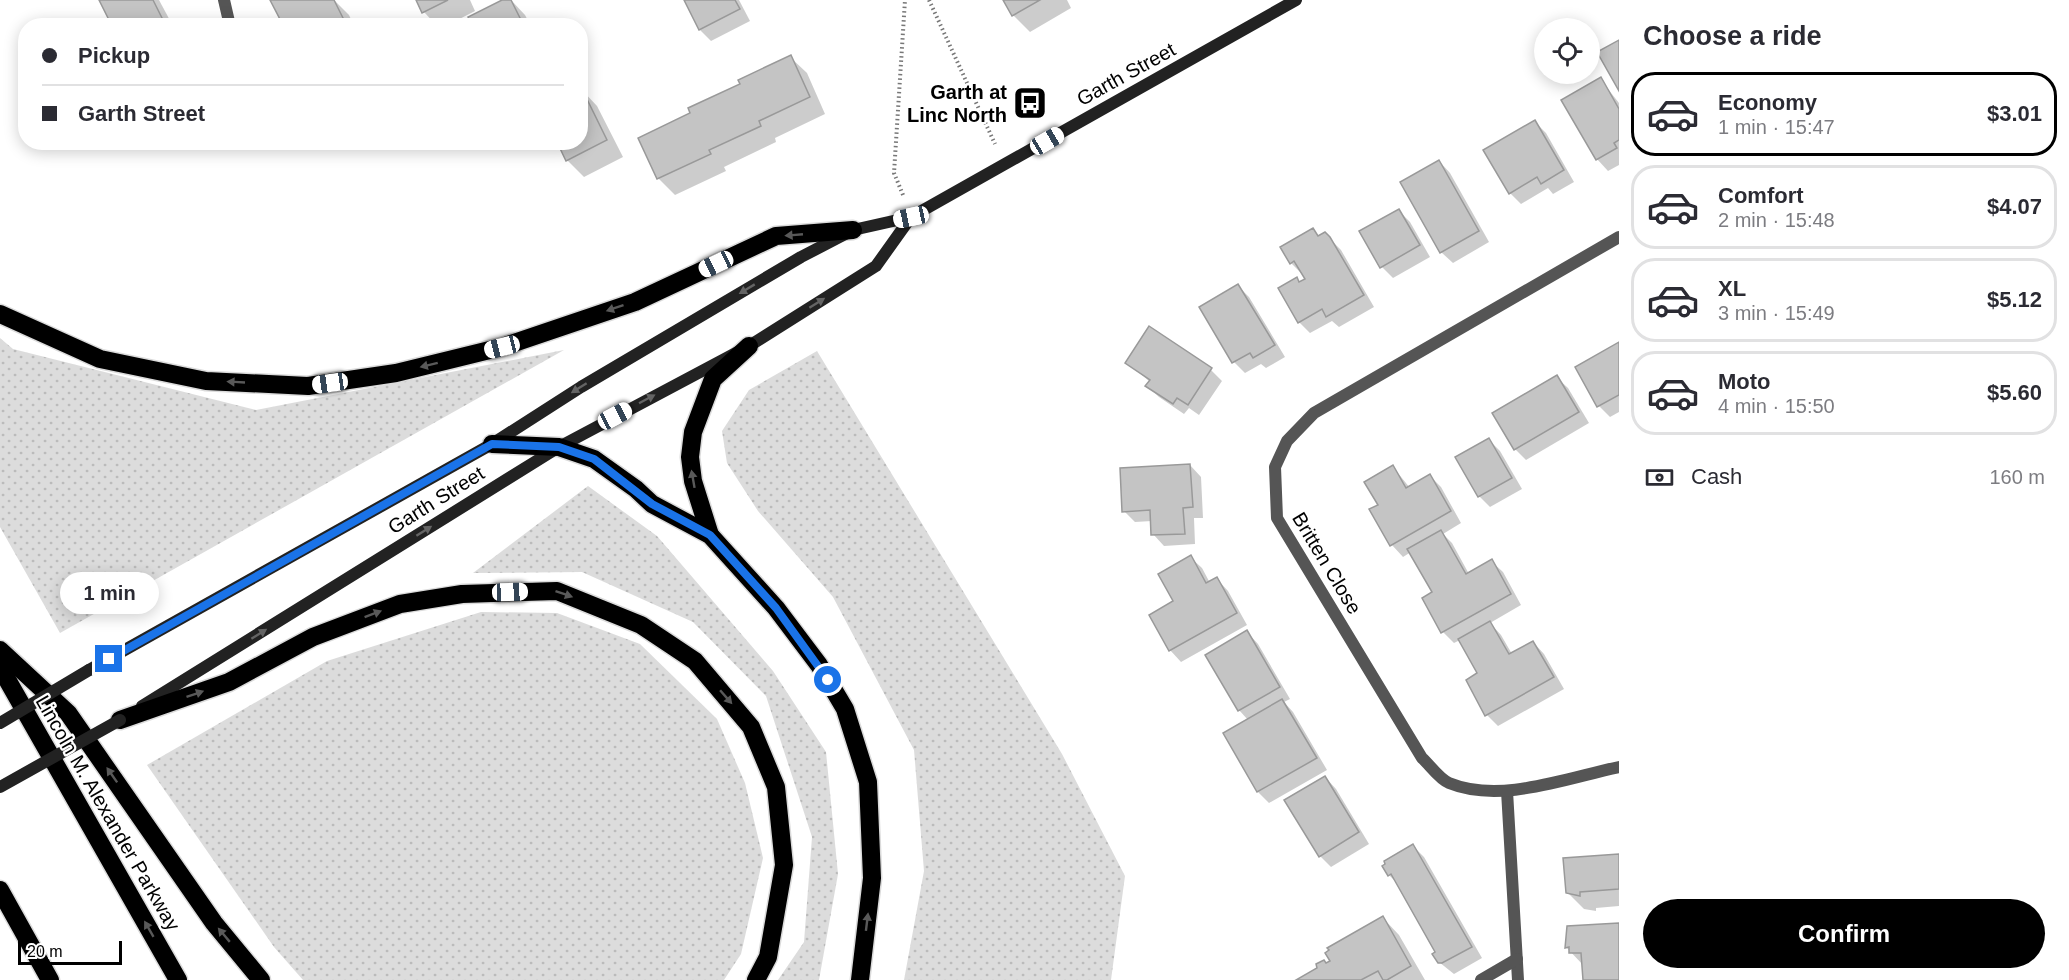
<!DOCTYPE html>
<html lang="en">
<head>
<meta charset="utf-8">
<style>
	:root { --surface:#fff; --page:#f2f2f3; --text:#2b2b33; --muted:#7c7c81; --line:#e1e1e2; --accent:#000 }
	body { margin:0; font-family:Helvetica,sans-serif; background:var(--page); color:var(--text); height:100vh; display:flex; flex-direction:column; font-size:22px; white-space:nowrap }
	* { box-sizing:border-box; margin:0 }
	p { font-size:20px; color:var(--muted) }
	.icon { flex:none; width:33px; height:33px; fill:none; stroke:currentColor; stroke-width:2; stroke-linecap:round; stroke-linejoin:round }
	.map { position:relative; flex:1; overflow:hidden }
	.drawer { display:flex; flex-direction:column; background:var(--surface); width:450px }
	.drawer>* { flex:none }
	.hud { position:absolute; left:18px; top:18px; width:570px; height:132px; border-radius:24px; box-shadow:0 3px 15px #0003; display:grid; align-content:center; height:132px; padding:0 24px; background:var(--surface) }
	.fabs { position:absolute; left:1534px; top:18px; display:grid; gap:12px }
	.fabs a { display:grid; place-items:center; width:66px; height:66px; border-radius:50%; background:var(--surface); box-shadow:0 3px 15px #0003; font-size:30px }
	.scale { position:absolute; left:18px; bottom:15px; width:104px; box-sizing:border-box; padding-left:6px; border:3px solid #000; border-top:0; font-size:16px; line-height:21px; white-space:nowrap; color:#000; -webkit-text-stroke:4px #fff; paint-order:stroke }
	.end { position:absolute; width:27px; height:27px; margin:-14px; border:8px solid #1a73e8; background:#fff; box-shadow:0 0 0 3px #fff }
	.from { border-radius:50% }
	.bubble { position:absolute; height:42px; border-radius:21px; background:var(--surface); box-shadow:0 3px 15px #0003; font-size:20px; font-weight:600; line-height:42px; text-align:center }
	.car { position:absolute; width:18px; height:36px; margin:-18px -9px; border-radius:8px; box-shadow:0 0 4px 2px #0007; background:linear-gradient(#fff 24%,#345 0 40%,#fff 0 76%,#345 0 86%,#fff 0) }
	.hud b { display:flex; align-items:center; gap:21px; height:57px; font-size:22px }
	.hud b+b { border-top:2px solid var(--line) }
	.hud i { width:15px; height:15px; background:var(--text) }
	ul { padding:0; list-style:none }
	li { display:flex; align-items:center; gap:18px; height:84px; margin:0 12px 9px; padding:0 12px; border:3px solid var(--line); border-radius:24px }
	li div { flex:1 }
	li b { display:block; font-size:22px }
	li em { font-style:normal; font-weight:600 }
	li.selected { border-color:var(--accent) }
	li>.icon { width:54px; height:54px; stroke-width:1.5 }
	h2 { padding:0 24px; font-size:27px; line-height:72px }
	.pay { display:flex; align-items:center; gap:15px; height:66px; padding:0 24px; font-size:22px }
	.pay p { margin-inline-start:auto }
	.primary-button { display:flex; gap:12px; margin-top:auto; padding:12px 24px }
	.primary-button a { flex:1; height:69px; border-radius:36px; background:var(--accent); color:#fff; font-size:24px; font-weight:600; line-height:69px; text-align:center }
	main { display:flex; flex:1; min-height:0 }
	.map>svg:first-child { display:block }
</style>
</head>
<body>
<main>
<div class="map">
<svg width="1619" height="980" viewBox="0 0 1619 980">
	<defs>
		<pattern id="grass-dots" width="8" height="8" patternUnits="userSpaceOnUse" patternTransform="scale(1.5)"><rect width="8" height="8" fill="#dcdcdc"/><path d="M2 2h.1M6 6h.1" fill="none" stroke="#bbb" stroke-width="1.8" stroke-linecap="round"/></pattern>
	</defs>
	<rect width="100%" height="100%" fill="#fff"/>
	<g fill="url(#grass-dots)">
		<path d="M0 338 13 349 256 410 564 350 60 633 0 527Z"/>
		<path d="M817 351 1062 754 1125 876 1111 980H904L924 871 914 750 833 597 758 511 727 463 722 431 749 390Z"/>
		<path d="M588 486 657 536 773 671 826 752 838 874 819 980H778L804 942 812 837 766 696 693 622 582 572 473 573Z"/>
		<path d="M481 612 557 613 640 644 717 719 745 783 763 858 741 954 724 980H303L274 947 147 765 327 661Z"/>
	</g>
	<g fill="#0003">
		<path d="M101 0H159L173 26H114Z"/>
		<path d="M272 0H334L349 15 354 26H286Z"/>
		<path d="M418 0H470L475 11 446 26H437L424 12Z"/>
		<path d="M505 0H511L525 15 531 26H474Z"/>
		<path d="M685 0H739L750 21 711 41 700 30Z"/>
		<path d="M1005 0H1067L1071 8 1030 32 1013 15Z"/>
		<path d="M790 57 807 73 825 114 775 138 776 142 724 167 726 171 675 195 658 178 640 138 692 114Z"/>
		<path d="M1600 79 1619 103V165L1608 171 1597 159 1563 101Z"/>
		<path d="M581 89 597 106 623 157 584 177 567 160 580 142Z"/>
		<path d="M1535 122 1546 133 1574 182 1553 194 1548 188 1521 204 1510 193Z"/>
		<path d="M1439 161 1450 173 1489 242 1453 263 1441 252Z"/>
		<path d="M1398 210 1410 222 1430 257 1393 278 1382 267Z"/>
		<path d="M1312 230 1320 237 1325 234 1341 250 1374 307 1339 327 1332 321 1310 333 1299 322 1297 279 1300 283 1307 279 1291 263Z"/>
		<path d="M1238 286 1249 297 1285 357 1266 368 1261 364 1245 373 1234 362Z"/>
		<path d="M1619 343V412L1610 417 1599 406Z"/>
		<path d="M1127 362 1211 370 1222 381 1199 415 1189 408 1184 414 1159 397 1147 386 1150 382Z"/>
		<path d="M1556 377 1568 388 1589 423 1526 460 1515 449Z"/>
		<path d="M1489 440 1500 451 1522 489 1490 507 1479 496Z"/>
		<path d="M1190 465 1201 477 1203 518H1194L1195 544 1164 546 1153 534 1152 521 1135 522 1124 511Z"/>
		<path d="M1393 467 1410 488 1430 476 1441 487 1461 523 1443 534 1452 543 1469 574 1491 561 1503 572 1521 605 1490 623 1501 635 1512 654 1533 642 1544 654 1564 689 1498 726 1487 715 1468 681 1480 674 1460 640 1454 643 1443 632 1424 599 1434 593 1411 552 1403 557 1392 545 1371 510 1380 505Z"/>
		<path d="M1190 557 1202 568 1210 583 1217 579 1228 591 1247 625 1181 662 1170 650 1175 602Z"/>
		<path d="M1247 632 1258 644 1290 699 1284 702 1293 712 1327 770 1269 803 1258 792 1248 720 1239 710 1207 656Z"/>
		<path d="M1325 777 1336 789 1369 844 1331 867 1320 856Z"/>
		<path d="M1413 846 1424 857 1482 958 1454 974 1439 962 1437 952 1400 886 1389 875Z"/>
		<path d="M1619 856V906L1596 908V911L1584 909 1567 892Z"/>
		<path d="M1383 918 1399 935 1425 980H1299L1326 965Z"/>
		<path d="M1619 924V980H1585L1584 966 1566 947Z"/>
	</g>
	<g fill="#c4c4c4" stroke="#999" stroke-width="1.5">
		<path d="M99 0H153L166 26H112Z"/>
		<path d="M270 0H334L347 26H292L290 22 283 25Z"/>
		<path d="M416 0H448L422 13Z"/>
		<path d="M502 0H511L524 26H473L468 17Z"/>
		<path d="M684 0H735L740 9 699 30Z"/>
		<path d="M1003 0H1040L1012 16Z"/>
		<path d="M1619 40V91L1597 52Z"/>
		<path d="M791 55 810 97 759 121 761 126 709 150 711 154 657 179 638 138 690 113 688 108 740 84 738 80Z"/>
		<path d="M1601 77 1619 109V140L1614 143 1617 148 1596 160 1561 100Z"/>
		<path d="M581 87 607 140 566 161 557 142H580Z"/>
		<path d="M1535 120 1564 170 1541 184 1537 177 1509 194 1483 150Z"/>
		<path d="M1439 160 1479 231 1440 253 1400 182Z"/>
		<path d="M1399 209 1420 245 1380 268 1359 231Z"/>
		<path d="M1313 228 1318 236 1325 232 1330 237 1364 295 1326 317 1322 309 1298 323 1278 288 1297 277 1299 282 1305 279 1294 261 1290 264 1280 247Z"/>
		<path d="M1238 284 1275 345 1253 358 1250 353 1232 363 1199 307Z"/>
		<path d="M1149 326 1212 368 1188 405 1177 398 1173 404 1145 386 1150 380 1125 363Z"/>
		<path d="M1619 342V395L1597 407 1575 367Z"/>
		<path d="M1557 375 1579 412 1514 450 1492 413Z"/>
		<path d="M1489 438 1512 478 1478 497 1455 457Z"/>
		<path d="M1190 464 1193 507 1183 508 1185 534 1151 535 1150 510 1122 512 1120 468Z"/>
		<path d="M1393 465 1406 488 1430 474 1451 511 1390 546 1369 509 1378 505 1364 482Z"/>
		<path d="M1441 530 1466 574 1492 559 1511 594 1441 633 1422 598 1432 592 1407 549Z"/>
		<path d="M1191 555 1206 583 1217 577 1237 613 1169 651 1149 615 1173 601 1158 574Z"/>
		<path d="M1490 621 1509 654 1533 641 1554 677 1485 716 1466 680 1477 673 1458 639Z"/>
		<path d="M1247 630 1280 687 1238 711 1205 655Z"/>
		<path d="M1282 699 1317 758 1257 792 1223 733Z"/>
		<path d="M1325 776 1359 832 1319 857 1284 800Z"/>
		<path d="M1413 844 1472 947 1442 963H1438L1432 954 1435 952 1391 874 1388 876 1382 866 1385 864 1384 861Z"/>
		<path d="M1619 854V889L1580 892V896L1566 893 1563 858Z"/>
		<path d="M1383 916 1411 966 1387 980H1383L1378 971 1361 980H1296L1317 968 1316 964 1324 960 1326 963 1330 961 1325 953 1329 950 1327 948Z"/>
		<path d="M1619 923V980H1583L1581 953H1569V947L1565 948 1567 926Z"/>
	</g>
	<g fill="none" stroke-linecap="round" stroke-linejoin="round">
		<defs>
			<g id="highway">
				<path d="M0 314 100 359 206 381 308 386 396 373 502 347 635 302 776 236 853 230"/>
				<path d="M492 444 559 447 594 459 636 489 652 504 710 535 776 608 819 665 845 709 868 782 872 878 860 980"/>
				<path d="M710 535 693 481 690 457 693 432 713 379 749 346"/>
				<path d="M0 650 68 713 214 923 261 980"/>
				<path d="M0 667 178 980"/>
				<path d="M120 720 229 682 313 637 400 604 462 594 557 591 641 625 695 661 751 727 776 787 784 865 768 957 756 980"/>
				<path d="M0 890 50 980"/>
			</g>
		</defs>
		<use href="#highway" stroke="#dbdbdb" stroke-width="21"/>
		<g stroke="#777" stroke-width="4" stroke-dasharray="1.5 3" stroke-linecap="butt">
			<path d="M929 0 995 144"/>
			<path d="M903 195 894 173 905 0"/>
		</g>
		<g stroke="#555" stroke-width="12">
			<path d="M224 0 230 26"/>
			<path d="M1507 791 1518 980"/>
			<path d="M1481 980 1517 959"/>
		</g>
		<path stroke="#555" stroke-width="12" d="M1619 237 1314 413 1287 441 1275 467 1277 518 1422 758C1430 765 1439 779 1449 783 1500 804 1567 778 1619 767"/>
		<g stroke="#222" stroke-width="12">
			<path d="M89 670 492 444 581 387 801 257 853 230 911 217 1296 0"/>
			<path d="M142 706 559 447 749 346 876 266 911 217"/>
		</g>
		<use href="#highway" stroke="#000" stroke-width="18"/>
		<g stroke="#222" stroke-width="12">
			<path d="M0 723 89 670"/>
			<path d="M0 787 120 720"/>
		</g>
	</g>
	<defs><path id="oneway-solid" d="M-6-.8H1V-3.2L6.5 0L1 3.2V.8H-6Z" transform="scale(1.5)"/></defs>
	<g fill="#595959">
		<use href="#oneway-solid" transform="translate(794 235) rotate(175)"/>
		<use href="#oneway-solid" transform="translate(615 308) rotate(161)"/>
		<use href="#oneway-solid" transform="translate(429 365) rotate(166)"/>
		<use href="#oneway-solid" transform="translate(236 382) rotate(-177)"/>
		<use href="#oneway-solid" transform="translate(693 479) rotate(-100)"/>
		<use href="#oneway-solid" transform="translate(564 594) rotate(19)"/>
		<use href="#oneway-solid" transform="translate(373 614) rotate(-21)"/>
		<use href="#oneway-solid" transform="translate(195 694) rotate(-19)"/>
		<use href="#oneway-solid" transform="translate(726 697) rotate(49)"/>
		<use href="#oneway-solid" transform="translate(112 775) rotate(-125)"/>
		<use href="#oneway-solid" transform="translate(867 922) rotate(-83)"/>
		<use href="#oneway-solid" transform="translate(149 929) rotate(-120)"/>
		<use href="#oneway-solid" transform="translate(224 935) rotate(-130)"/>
	</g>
	<g fill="#646464">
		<use href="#oneway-solid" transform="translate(747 289) rotate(149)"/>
		<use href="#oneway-solid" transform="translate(817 303) rotate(-32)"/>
		<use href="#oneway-solid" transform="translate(579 388) rotate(148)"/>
		<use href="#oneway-solid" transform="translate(647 399) rotate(-28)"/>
		<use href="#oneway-solid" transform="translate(424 531) rotate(-32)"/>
		<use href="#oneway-solid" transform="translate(259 634) rotate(-32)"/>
	</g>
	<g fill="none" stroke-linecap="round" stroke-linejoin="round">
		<path stroke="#1a73e8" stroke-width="8" d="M109 659 492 444 559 447 594 459 652 504 710 535 776 608 828 680"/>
	</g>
	<defs>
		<symbol id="bus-square" viewBox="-11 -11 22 22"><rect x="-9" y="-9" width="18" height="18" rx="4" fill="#000" stroke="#fff"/><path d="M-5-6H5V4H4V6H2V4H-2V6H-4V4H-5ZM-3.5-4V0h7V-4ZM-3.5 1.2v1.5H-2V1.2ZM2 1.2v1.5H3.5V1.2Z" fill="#fff"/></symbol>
	</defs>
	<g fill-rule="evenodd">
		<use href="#bus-square" x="1011" y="84" width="38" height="38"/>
	</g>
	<g text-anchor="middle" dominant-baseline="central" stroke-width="4.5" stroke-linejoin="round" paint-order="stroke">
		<g font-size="20" fill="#000" stroke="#fff">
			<text transform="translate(1126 74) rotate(-29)">Garth Street</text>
			<text transform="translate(436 500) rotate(-32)">Garth Street</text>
			<text transform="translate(1327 563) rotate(59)">Britten Close</text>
			<text transform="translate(108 813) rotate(60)">Lincoln M. Alexander Parkway</text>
		</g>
		<g font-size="20" font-weight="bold" fill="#000" stroke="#fff" text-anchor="end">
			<text x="1007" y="92">Garth at<tspan x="1007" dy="23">Linc North</tspan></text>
		</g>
	</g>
</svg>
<div class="fabs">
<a><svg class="icon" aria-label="locate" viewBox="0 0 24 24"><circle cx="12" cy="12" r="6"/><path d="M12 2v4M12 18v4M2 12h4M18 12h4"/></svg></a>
</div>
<div class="scale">20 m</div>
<i class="end from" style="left:828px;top:680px"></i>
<i class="end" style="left:109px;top:659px"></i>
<div class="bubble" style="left:60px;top:572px;width:99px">1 min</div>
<i class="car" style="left:1047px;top:141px;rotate:60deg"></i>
<i class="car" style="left:911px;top:217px;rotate:258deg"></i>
<i class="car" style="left:716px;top:264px;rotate:245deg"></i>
<i class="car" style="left:502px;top:347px;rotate:256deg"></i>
<i class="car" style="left:330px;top:383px;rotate:262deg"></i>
<i class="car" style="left:615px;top:416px;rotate:62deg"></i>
<i class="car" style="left:510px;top:592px;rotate:88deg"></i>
<div class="hud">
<b><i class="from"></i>Pickup</b>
<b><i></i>Garth Street</b>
</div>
</div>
<section class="drawer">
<h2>Choose a ride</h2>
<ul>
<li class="selected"><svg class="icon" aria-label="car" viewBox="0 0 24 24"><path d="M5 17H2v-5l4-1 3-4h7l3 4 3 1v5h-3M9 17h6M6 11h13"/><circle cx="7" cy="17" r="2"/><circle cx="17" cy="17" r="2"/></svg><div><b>Economy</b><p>1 min · 15:47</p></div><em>$3.01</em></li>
<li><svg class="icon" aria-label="car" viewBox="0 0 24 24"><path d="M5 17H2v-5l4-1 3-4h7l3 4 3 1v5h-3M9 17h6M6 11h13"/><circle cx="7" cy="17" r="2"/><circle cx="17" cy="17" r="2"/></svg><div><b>Comfort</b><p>2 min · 15:48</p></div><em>$4.07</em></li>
<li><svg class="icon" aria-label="car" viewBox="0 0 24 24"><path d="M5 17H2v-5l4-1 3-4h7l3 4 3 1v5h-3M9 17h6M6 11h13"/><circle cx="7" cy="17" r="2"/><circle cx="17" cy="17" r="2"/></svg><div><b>XL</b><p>3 min · 15:49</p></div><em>$5.12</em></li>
<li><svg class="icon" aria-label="car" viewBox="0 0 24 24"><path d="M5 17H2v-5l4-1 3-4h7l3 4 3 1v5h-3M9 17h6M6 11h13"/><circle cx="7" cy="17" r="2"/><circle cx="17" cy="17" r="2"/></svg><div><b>Moto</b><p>4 min · 15:50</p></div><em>$5.60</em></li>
</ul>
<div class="pay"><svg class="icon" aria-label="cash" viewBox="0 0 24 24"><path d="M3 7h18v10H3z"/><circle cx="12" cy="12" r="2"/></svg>Cash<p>160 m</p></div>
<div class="primary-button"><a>Confirm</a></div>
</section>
</main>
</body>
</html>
